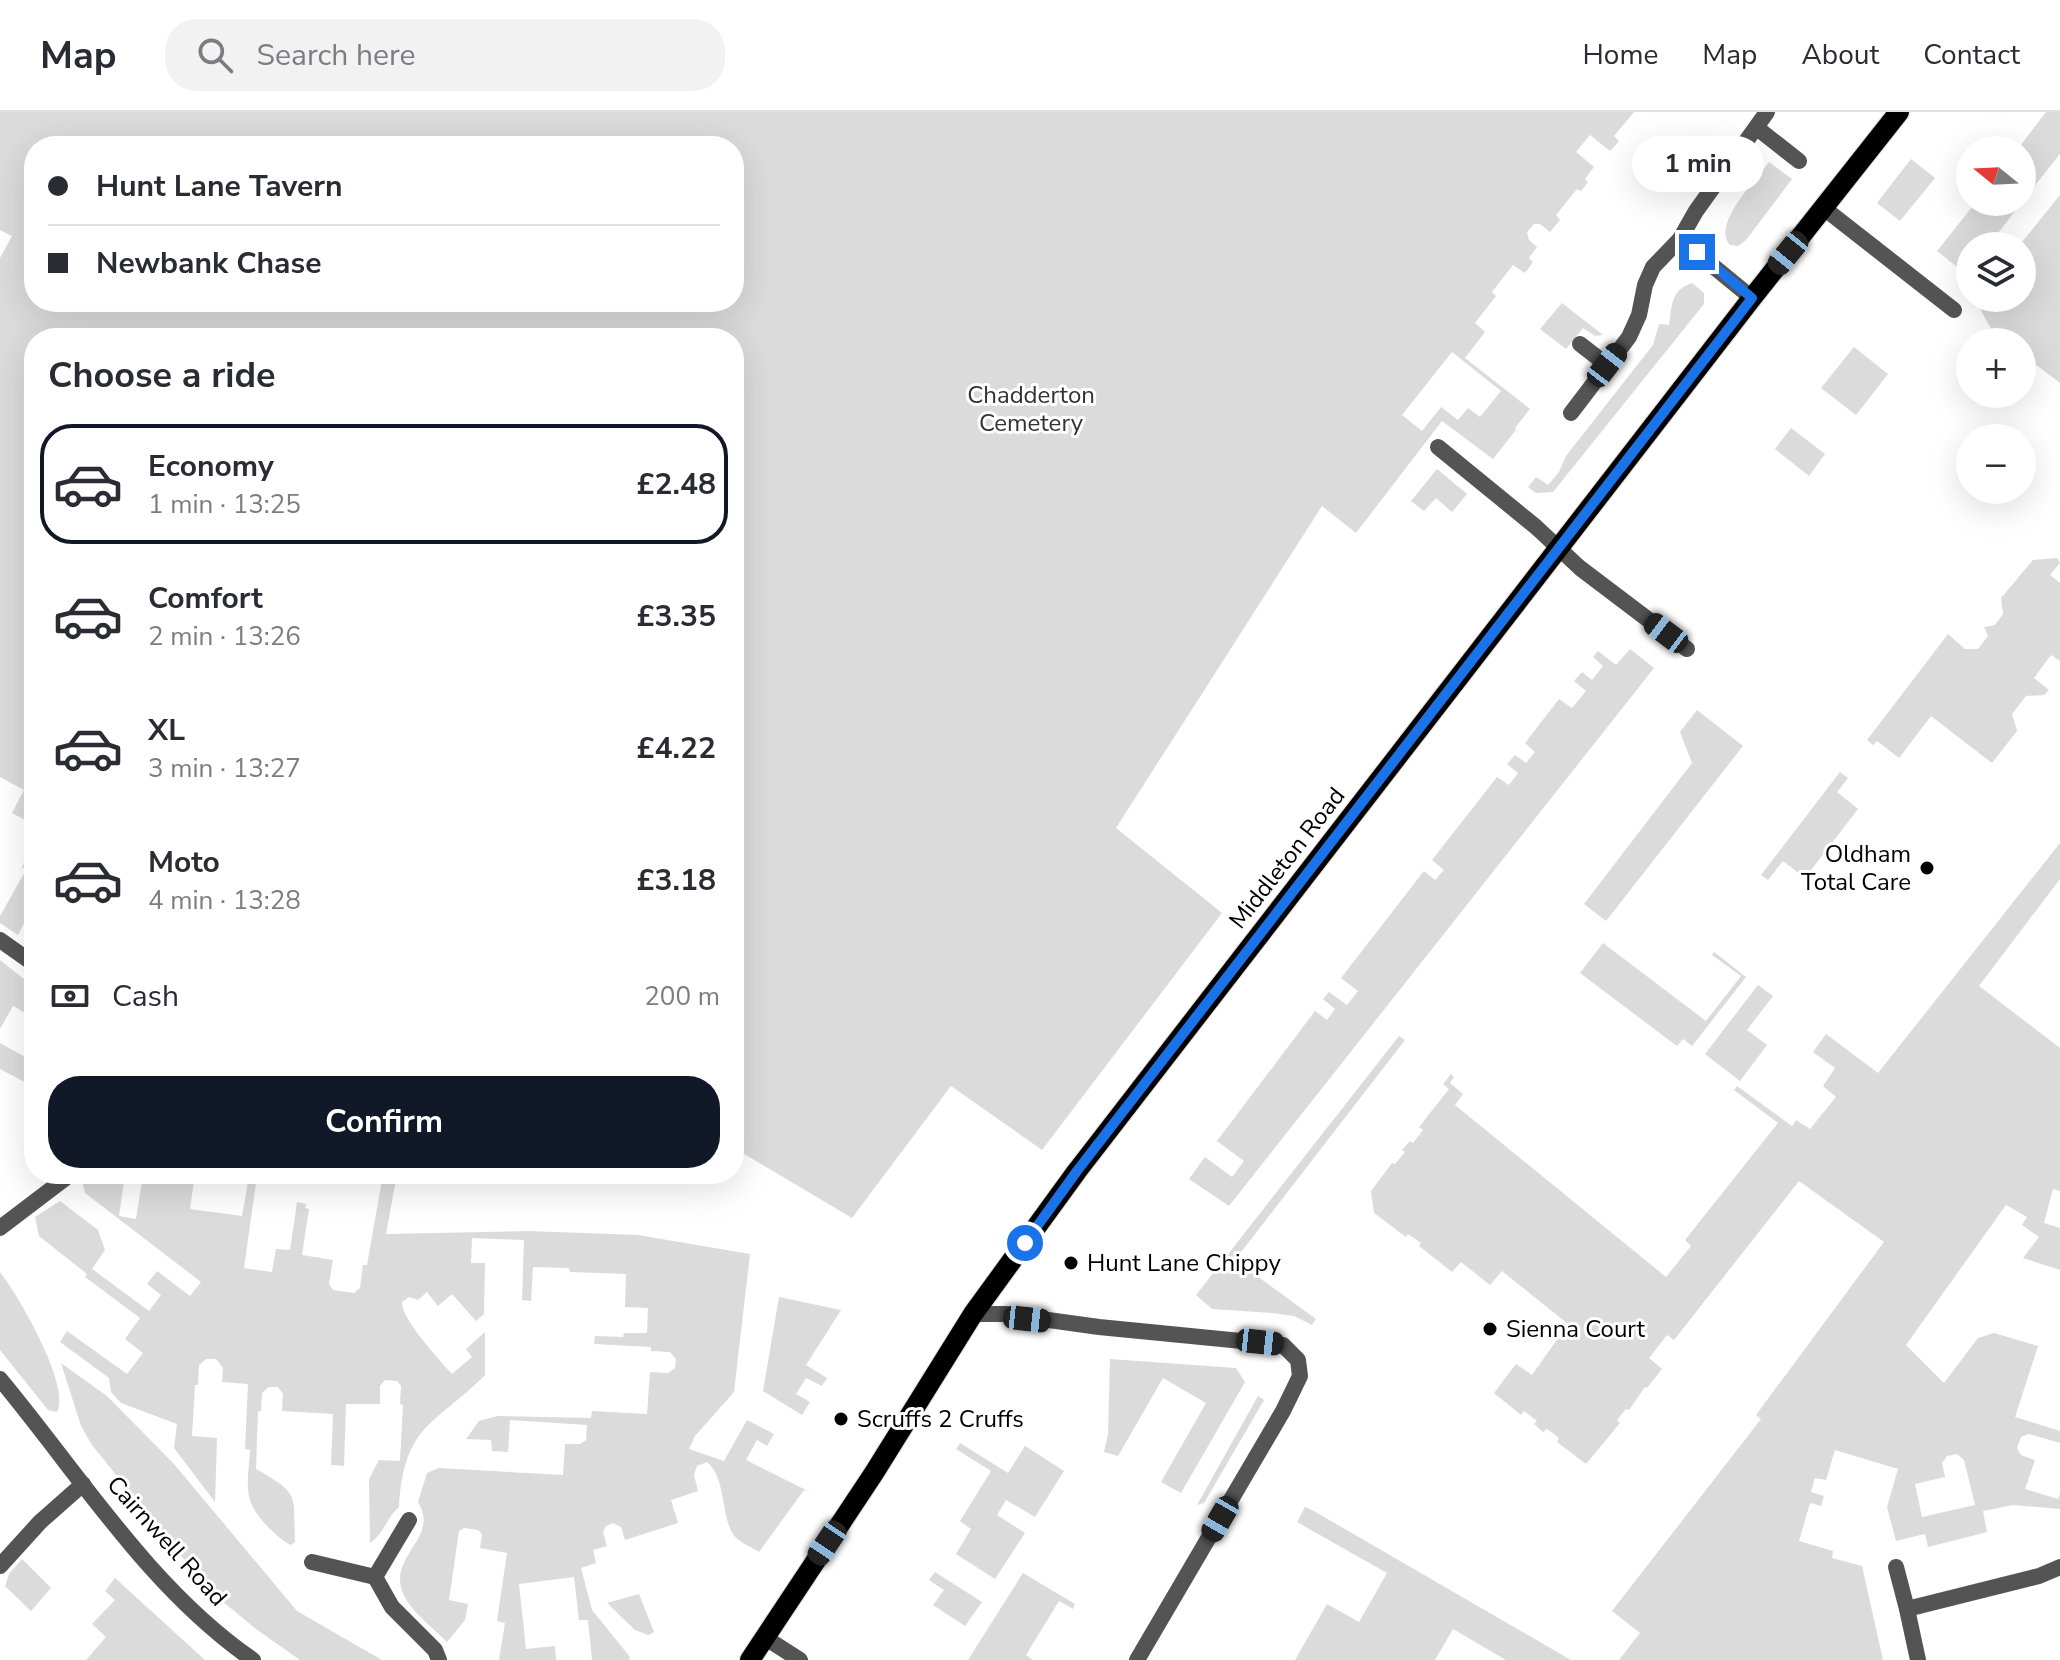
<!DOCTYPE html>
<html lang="en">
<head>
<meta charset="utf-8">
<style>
	:root { --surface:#fff; --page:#f2f2f3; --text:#2b2b33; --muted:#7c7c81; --line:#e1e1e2; --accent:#111827 }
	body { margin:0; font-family:"Nunito Sans",sans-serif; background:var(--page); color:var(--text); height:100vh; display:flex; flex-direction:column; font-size:30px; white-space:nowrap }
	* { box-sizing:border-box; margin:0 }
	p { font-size:26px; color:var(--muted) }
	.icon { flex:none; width:44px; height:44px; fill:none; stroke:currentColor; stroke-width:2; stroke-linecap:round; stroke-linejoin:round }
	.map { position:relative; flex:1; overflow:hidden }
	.side { position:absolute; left:24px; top:216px; width:720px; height:856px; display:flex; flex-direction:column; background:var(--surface); border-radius:32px; box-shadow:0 8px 32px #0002 }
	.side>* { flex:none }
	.top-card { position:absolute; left:24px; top:24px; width:720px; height:176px; border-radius:32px; box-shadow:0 8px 32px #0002; display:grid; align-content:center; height:176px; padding:0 24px; background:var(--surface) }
	.needle { width:52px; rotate:288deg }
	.tools { position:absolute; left:1956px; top:24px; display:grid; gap:16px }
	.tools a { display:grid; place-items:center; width:80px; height:80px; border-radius:50%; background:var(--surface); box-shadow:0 8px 32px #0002; font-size:40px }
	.end { position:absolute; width:36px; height:36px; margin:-18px; border:10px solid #1a73e8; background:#fff; box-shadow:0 0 0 4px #fff }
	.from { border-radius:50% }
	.bubble { position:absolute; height:56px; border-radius:28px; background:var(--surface); box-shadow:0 8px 32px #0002; font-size:26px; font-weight:700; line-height:56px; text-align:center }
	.car { position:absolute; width:24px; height:48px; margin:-24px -12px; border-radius:10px; box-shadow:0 0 6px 2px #0007; background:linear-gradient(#222 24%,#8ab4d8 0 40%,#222 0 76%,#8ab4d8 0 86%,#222 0) }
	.top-card b { display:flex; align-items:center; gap:28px; height:76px; font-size:30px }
	.top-card b+b { border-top:2px solid var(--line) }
	.top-card i { width:20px; height:20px; background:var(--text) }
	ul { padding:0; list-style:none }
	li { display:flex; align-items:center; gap:24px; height:120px; margin:0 16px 12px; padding:0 8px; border:4px solid transparent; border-radius:32px }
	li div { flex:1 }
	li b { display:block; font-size:30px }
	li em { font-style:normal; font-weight:700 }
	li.current { border-color:var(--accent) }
	li>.icon { width:72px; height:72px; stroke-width:1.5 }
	h2 { padding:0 24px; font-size:36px; line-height:96px }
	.pay { display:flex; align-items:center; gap:20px; height:88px; padding:0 24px; font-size:30px }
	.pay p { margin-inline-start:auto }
	.primary-button { display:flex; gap:16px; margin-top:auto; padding:16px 24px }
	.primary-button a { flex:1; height:92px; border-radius:32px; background:var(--accent); color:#fff; font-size:32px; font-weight:700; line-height:92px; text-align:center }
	header { display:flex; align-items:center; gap:48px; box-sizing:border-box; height:112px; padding:0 40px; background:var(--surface); border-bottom:2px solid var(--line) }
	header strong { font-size:38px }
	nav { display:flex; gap:44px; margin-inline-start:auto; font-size:28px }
	.search { width:560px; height:72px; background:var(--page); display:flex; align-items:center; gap:20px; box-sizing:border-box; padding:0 28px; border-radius:32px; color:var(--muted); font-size:30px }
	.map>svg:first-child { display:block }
</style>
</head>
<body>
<header>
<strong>Map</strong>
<div class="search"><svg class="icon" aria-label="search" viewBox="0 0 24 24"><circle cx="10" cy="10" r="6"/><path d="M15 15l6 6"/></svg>Search here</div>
<nav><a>Home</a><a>Map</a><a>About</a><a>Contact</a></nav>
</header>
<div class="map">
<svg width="2060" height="1548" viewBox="0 0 2060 1548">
	<rect width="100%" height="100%" fill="#fff"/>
	<g fill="#dbdbdb" fill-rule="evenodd">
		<path d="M0 0H1634L1614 24 1619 29 1610 39 1590 23 1576 40 1594 55 1585 67 1588 70 1581 79 1577 77 1556 103 1560 108 1550 120 1540 112H1534L1527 120 1529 128 1537 135 1529 146 1533 150 1525 161 1513 153 1492 180 1496 184 1475 211 1485 220 1465 246 1530 297 1515 316 1516 318 1493 347 1442 309 1356 421 1322 394 1116 716 1222 801 1042 1038 951 974 852 1106 734 1036V226H34V646L32 651 34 652V713L12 701 24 678 0 665V146L12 124 0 118ZM34 34H734V190H34ZM1452 240 1501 279 1480 305 1468 296 1458 308 1441 295 1422 319 1402 303Z"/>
		<path d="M2046 0H2060V42L2022 90V38H2017Z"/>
		<path d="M1911 47 1935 66 1900 109 1877 91Z"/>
		<path d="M1769 50 1792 67 1746 128 1738 134 1730 133C1711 113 1756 68 1769 50Z"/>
		<path d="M2060 83V271L2022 242V230C1992 230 1989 212 1976 189L1978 186H2022V134H2019Z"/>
		<path d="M1976 90H2022L1988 134H1970V157L1966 162 1937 139Z"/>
		<path d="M1692 171 1704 181V192L1553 380 1536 381 1528 375 1536 365 1548 373 1559 360 1566 344 1653 233 1659 212 1669 213C1672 193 1671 178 1692 171Z"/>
		<path d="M1562 191 1603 223 1595 224 1583 216 1566 237 1540 217Z"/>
		<path d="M1854 235 1888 262 1856 303 1821 276Z"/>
		<path d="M1791 316 1825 342 1809 364 1775 337Z"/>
		<path d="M1437 357 1467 382 1452 400 1436 386 1424 399 1411 389Z"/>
		<path d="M2057 446 2060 451 2050 463 2060 471V549L2051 543 2034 566 2049 578 2044 583 2026 584 2012 602 2017 619 1992 651 1931 604 1899 646 1877 629 1873 633 1867 628 1948 522 1965 537H1978L1988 524 1984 515 1995 513 2003 502 2001 486 2033 448Z"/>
		<path d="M1630 537 1654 556 1229 1094 1189 1067 1205 1045 1232 1065 1244 1049 1217 1029 1315 899 1327 908 1335 897 1323 887 1329 880 1347 893 1358 879 1341 866 1424 759 1435 768 1444 758 1432 748 1497 665 1509 673 1518 661 1507 652 1515 643 1526 651 1535 640 1525 631 1559 587 1572 596 1586 579 1574 569 1582 560 1592 568 1603 554 1593 545 1598 539 1616 553Z"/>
		<path d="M1697 598 1743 634 1606 809 1584 792 1692 651 1680 620Z"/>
		<path d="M1840 660 1848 666 1837 680 1858 697 1805 766 1783 749 1768 768 1761 763Z"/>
		<path d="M2060 731V767L1979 874 2060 936V1079L2053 1077 2044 1111 2060 1116V1158L2023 1146 2039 1125 2022 1113 2027 1105 2006 1093 1906 1233 1944 1271 1978 1226 1994 1221 2038 1234 2015 1305 2060 1319V1331L2029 1322 2021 1325 2017 1336 2021 1343 2035 1348 2025 1377 2058 1387 2060 1382V1397L2013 1393 1983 1399 1987 1420 1928 1435 1925 1422 1896 1429 1887 1395 1898 1357 1835 1338 1826 1368 1815 1366 1811 1380 1824 1384 1821 1394 1810 1391 1799 1429 1833 1439 1832 1446 1862 1454 1883 1548H1619L1640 1521 1612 1499 1761 1307 1756 1303 1884 1130 1799 1069 1674 1228 1667 1223 1649 1246 1662 1257 1647 1276 1645 1275 1629 1298 1626 1297 1617 1308 1620 1311 1586 1352 1557 1330 1559 1326 1547 1317 1543 1320 1534 1312 1537 1309 1524 1299 1521 1303 1494 1281 1516 1252 1532 1263 1568 1212 1502 1159 1490 1173 1461 1150 1452 1160 1419 1134 1421 1131 1408 1122 1406 1125 1374 1101 1371 1079 1392 1051 1395 1052 1405 1040 1402 1038 1410 1029 1413 1031 1423 1018 1419 1015 1449 977 1443 972 1451 962 1454 965 1450 971 1463 982 1455 993 1666 1165 1691 1134 1685 1128 1778 1011 1734 978 1737 974 1792 1014 1796 1008 1810 1017 1836 985 1823 974 1835 956 1813 940 1826 922 1878 961ZM1957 1342 1964 1348 1975 1393 1922 1405 1915 1372 1945 1365 1942 1351 1947 1344Z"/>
		<path d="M34 733 32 760 34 761V792L18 823 0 811V804L26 758 22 755Z"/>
		<path d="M1603 831 1706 909 1741 864 1712 843 1714 840 1746 865 1692 934 1683 927 1677 934 1580 861Z"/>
		<path d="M0 848 34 875V906L13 894 0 917Z"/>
		<path d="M1758 873 1773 884 1747 918 1767 933 1740 969 1705 942Z"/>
		<path d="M1399 924 1405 928 1235 1148 1316 1207 1312 1213 1294 1204 1272 1201 1212 1197 1196 1183Z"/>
		<path d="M0 931 34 950V975L0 957Z"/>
		<path d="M95 1062H121L124 1070 119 1104 136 1107 143 1062H195L190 1097 242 1104 248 1070 256 1071 244 1156 272 1160 276 1137 290 1138 297 1090 306 1092 305 1096 309 1097 302 1143 333 1148 329 1172 333 1178 354 1181 360 1176 363 1153H367L383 1062H397L386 1122 528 1119 638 1123 750 1142 734 1280 695 1324 689 1337 724 1349 747 1308 774 1322 767 1334 757 1328 746 1348 810 1380 804 1378 759 1440C751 1435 737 1429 733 1422 721 1404 726 1365 707 1350L697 1354 694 1363 698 1379 671 1388 678 1411 625 1428 621 1415 613 1411 606 1414 603 1420 607 1434 593 1438 596 1451 581 1456 592 1498 630 1545 629 1548H592L588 1508H579L574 1465 519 1472 526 1537 555 1534 556 1548H499L505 1511 497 1509 507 1441 480 1436 482 1422 478 1418 464 1416 459 1419 449 1488 468 1492 465 1508 447 1530C434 1517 417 1504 407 1489 380 1446 442 1428 418 1390L427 1361 439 1356 563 1363 565 1332H580L586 1328 587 1313 510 1308 508 1340 492 1339 491 1328 466 1327 479 1309 498 1304 591 1306 592 1299 647 1302 650 1260 668 1261 675 1256 676 1247 670 1240 651 1239V1235L594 1232 595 1224 623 1225 624 1221H647L648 1196 625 1195 626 1162 570 1160 569 1156 533 1155 531 1189 522 1188 524 1128 472 1126 471 1151H485L484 1202 476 1209 452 1182 438 1194 427 1180 418 1188 409 1185 402 1190C401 1207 439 1247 452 1262L472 1245 466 1237 485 1220V1263C434 1314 404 1312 399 1395 387 1405 384 1422 370 1431L369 1367 379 1348 400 1349 403 1293 400 1292 401 1274 397 1269 385 1268 380 1274V1292H346L344 1354 331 1353 333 1302 282 1299 283 1282 278 1275H269L262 1281 261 1299H258L256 1357C301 1383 293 1381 295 1430L291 1433C282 1429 277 1423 270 1417 241 1388 248 1375 250 1338L245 1337 248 1272 222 1270 223 1256 216 1247H206L199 1253 198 1273H195L192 1324 217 1326 215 1390 174 1336 177 1312 121 1291 111 1280 109 1266 60 1230 67 1219 127 1262 143 1241 125 1227 140 1206 85 1165 87 1162 39 1124 35 1105 60 1089 98 1118 105 1138 92 1157 149 1199 161 1183 147 1172 157 1159 190 1184 201 1170 85 1081 83 1072Z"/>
		<path d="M0 1160C18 1183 71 1274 57 1300L48 1298 0 1238Z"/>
		<path d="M779 1185 841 1198 806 1253 827 1266 822 1274 806 1266 796 1282 810 1290 802 1303 763 1279Z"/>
		<path d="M1110 1247 1236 1256 1245 1270 1181 1381 1161 1370 1206 1291 1163 1266 1118 1344 1104 1340 1108 1322Z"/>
		<path d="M61 1251 107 1284 174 1352 297 1499 382 1548H300L256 1517 216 1484 182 1445 92 1333 81 1314Z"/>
		<path d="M1258 1284 1264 1288 1204 1391 1197 1393Z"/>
		<path d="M960 1331 1008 1361 1025 1334 1064 1359 1035 1405 1006 1388 997 1403 1025 1421 995 1467 956 1442 971 1417 960 1409 991 1359 956 1337Z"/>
		<path d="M1305 1395 1312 1398 1571 1548H1506L1453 1517 1435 1548H1295L1327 1492 1359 1510 1387 1461 1297 1410Z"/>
		<path d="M22 1447 51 1476 31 1499 5 1474 9 1462Z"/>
		<path d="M935 1460 982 1490 965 1514 933 1493 944 1478 929 1468Z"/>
		<path d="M1023 1461 1075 1492 1073 1497 1059 1489 1026 1543 1033 1548H968Z"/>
		<path d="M115 1466 205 1548H86L106 1525 92 1512 115 1488 105 1479Z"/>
		<path d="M639 1482 654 1520 648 1523 635 1518 607 1491Z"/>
	</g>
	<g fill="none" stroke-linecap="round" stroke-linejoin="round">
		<defs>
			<path id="primary" d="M750 1548 874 1361 973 1202 1077 1059 1752 186 1899 0"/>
		</defs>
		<use href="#primary" stroke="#dbdbdb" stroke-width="22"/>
		<g stroke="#545454" stroke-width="16">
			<path d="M1757 16 1799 49"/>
			<path d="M1825 97 1954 198"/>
			<path d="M1680 127 1752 186"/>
			<path d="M1580 232 1607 253"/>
			<path d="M1571 301 1629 225 1639 203 1645 173 1653 155 1680 127 1696 99 1767 0"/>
			<path d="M1438 335 1536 415 1580 456 1687 537"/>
			<path d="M0 828 34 852"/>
			<path d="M0 1116 71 1062"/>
			<path d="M973 1202H1005L1099 1215 1283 1233 1298 1248 1300 1264 1283 1299 1137 1548"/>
			<path d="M0 1267C80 1363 149 1476 253 1548"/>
			<path d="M312 1450 375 1465 409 1408"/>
			<path d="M0 1454 40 1410 83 1372"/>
			<path d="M1896 1455 1907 1497"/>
			<path d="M375 1465 392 1495 435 1538 439 1548"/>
			<path d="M1918 1548 1907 1497 2039 1464 2060 1455"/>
		</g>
		<path stroke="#545454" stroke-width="16" d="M764 1525 800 1548"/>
		<use href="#primary" stroke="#000" stroke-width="20"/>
	</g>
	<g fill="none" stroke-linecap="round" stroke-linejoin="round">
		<path stroke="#1a73e8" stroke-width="10" d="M1025 1131 1077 1059 1752 186 1697 140"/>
	</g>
	<g fill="#000" stroke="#fff" stroke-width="3">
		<circle cx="1927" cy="756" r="8"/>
		<circle cx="1071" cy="1151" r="8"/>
		<circle cx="1490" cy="1217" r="8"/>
		<circle cx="841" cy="1307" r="8"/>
	</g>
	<g text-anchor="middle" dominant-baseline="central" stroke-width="6" stroke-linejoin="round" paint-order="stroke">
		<g font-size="24" fill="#323232" stroke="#fff">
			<text x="1031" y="283">Chadderton<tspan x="1031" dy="28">Cemetery</tspan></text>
		</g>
		<g font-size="24" fill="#000" stroke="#fff" text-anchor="start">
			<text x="1911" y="742" text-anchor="end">Oldham<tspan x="1911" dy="28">Total Care</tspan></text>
			<text x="1087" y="1151">Hunt Lane Chippy</text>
			<text x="1506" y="1217">Sienna Court</text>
			<text x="857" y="1307">Scruffs 2 Cruffs</text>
		</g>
		<g font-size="24" fill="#000" stroke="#fff">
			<text transform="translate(1287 746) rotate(-52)">Middleton Road</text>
			<text transform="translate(167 1429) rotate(48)">Cairnwell Road</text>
		</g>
	</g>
</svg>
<div class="tools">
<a><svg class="needle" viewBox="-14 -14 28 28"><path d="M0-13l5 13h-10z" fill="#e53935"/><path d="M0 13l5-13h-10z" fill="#7c7c81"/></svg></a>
<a><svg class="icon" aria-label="layers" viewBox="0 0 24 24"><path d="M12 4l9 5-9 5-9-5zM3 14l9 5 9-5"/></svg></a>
<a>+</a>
<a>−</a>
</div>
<i class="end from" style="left:1025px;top:1131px"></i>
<i class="end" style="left:1697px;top:140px"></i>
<div class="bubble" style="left:1632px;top:24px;width:132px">1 min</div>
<i class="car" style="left:1788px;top:141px;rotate:219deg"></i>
<i class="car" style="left:1607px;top:253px;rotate:38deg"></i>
<i class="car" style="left:1666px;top:521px;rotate:307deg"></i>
<i class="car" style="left:1027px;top:1207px;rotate:96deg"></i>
<i class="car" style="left:1260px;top:1230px;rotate:96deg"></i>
<i class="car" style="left:1220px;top:1407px;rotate:210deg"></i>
<i class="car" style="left:827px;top:1431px;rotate:214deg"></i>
<div class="top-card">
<b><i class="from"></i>Hunt Lane Tavern</b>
<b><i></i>Newbank Chase</b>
</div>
<section class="side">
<h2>Choose a ride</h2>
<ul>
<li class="current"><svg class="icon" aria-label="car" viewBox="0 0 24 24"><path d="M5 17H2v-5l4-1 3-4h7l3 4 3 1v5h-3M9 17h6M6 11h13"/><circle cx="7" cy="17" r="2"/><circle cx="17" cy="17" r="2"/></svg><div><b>Economy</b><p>1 min · 13:25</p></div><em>£2.48</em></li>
<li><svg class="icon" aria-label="car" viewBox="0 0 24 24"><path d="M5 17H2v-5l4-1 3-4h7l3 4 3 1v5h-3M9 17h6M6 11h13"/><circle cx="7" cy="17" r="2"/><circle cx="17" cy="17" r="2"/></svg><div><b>Comfort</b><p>2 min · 13:26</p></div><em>£3.35</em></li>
<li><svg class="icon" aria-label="car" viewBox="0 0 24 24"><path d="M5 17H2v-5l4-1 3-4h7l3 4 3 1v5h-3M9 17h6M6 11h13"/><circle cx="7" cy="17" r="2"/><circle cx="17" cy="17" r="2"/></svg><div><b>XL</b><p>3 min · 13:27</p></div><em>£4.22</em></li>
<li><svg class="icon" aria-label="car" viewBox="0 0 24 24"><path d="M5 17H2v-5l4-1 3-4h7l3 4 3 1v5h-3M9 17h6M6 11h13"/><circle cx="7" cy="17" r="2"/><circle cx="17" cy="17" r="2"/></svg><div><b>Moto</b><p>4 min · 13:28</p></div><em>£3.18</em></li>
</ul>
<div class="pay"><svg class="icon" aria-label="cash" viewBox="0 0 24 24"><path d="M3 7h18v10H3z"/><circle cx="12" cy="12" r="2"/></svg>Cash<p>200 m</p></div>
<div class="primary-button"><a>Confirm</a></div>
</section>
</div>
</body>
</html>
